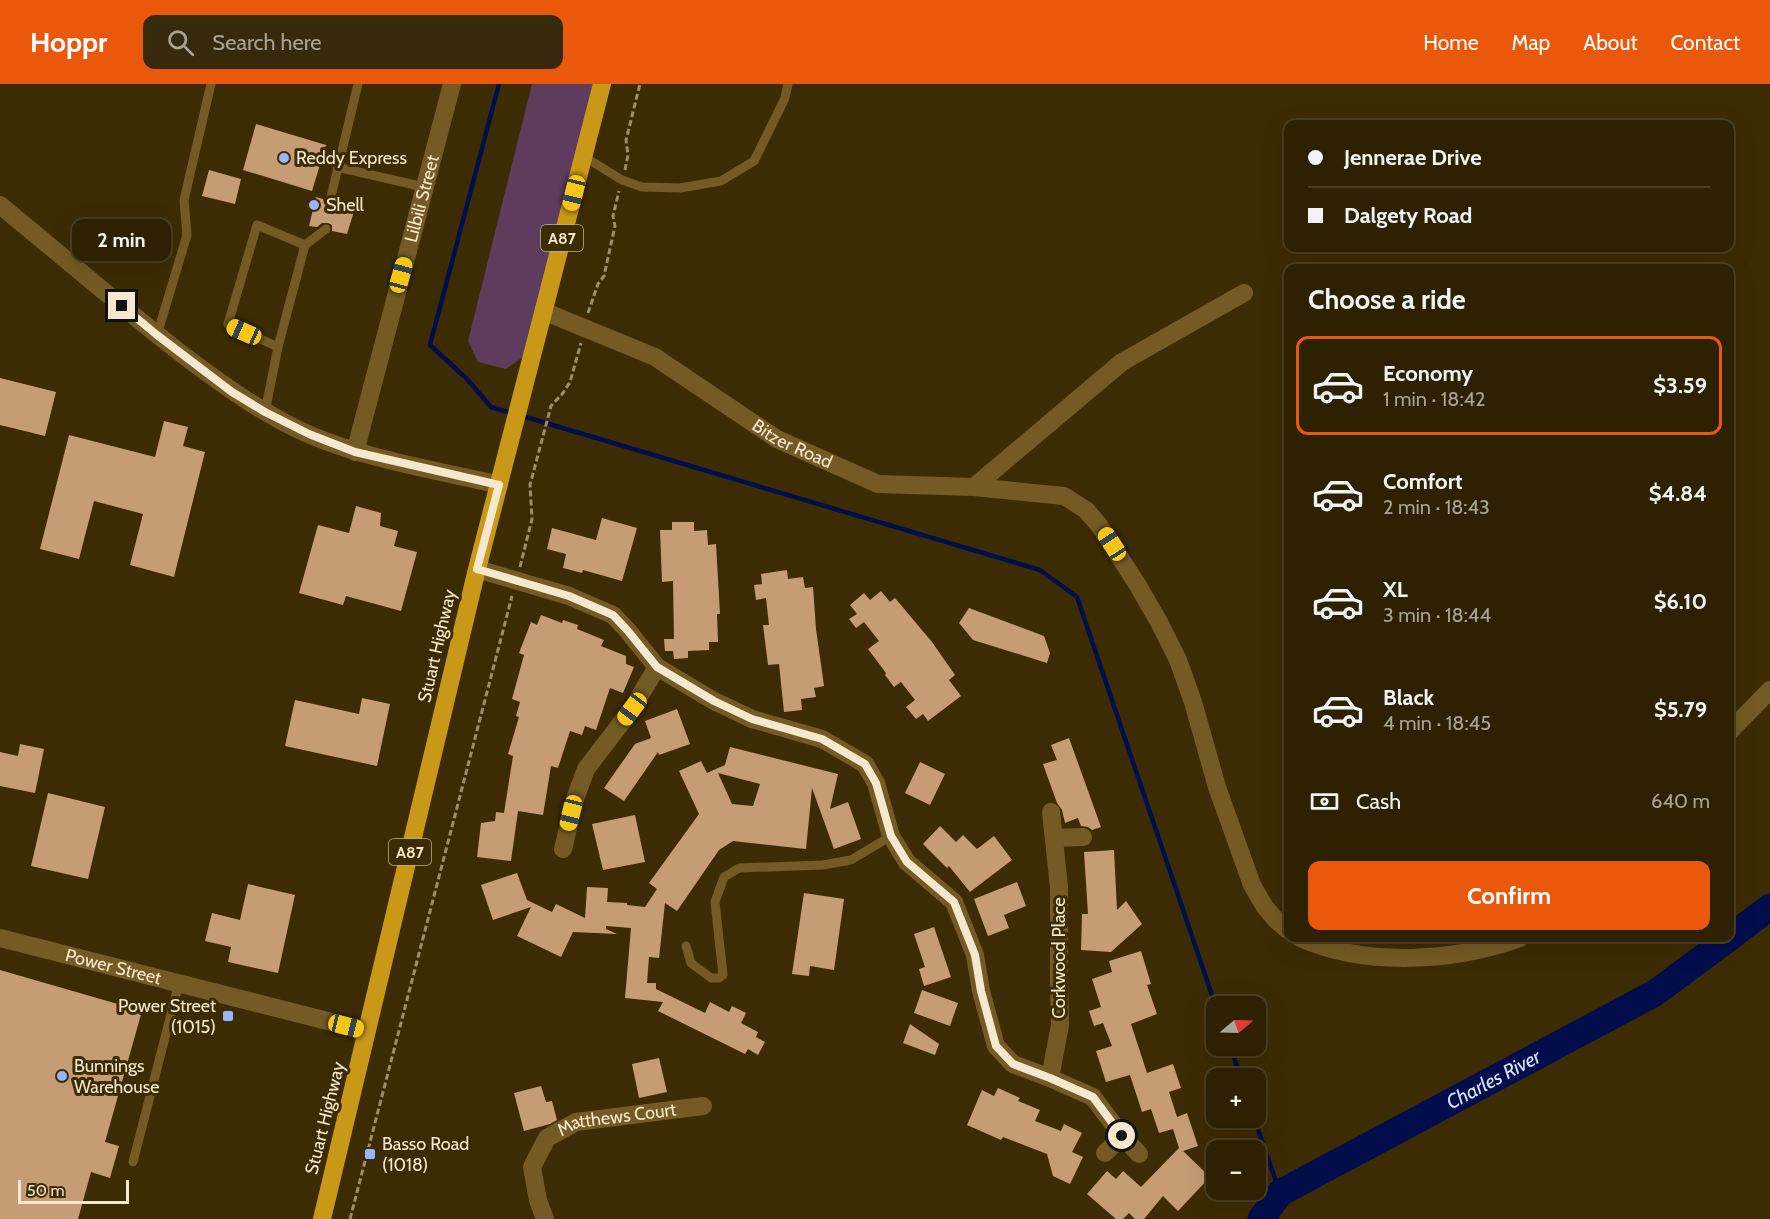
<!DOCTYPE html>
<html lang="en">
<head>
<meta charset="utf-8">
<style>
	:root { --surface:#2e2102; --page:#36290c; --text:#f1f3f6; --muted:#a7a399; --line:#493e24; --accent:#ea580c }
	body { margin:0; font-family:Cabin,sans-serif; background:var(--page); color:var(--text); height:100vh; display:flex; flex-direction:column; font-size:22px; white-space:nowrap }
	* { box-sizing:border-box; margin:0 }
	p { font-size:20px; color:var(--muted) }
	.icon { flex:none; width:33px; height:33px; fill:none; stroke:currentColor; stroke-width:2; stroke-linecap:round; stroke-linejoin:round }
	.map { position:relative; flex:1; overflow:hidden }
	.drawer { position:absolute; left:1284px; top:180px; width:450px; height:678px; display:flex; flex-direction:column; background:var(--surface); border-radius:12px; box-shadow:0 6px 24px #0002,0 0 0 2px var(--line) }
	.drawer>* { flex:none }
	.top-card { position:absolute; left:1284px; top:36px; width:450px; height:132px; border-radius:12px; box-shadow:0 6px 24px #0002,0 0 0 2px var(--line); display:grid; align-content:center; height:132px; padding:0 24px; background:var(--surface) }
	.needle { width:39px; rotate:71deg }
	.fabs { position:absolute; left:1206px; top:912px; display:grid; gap:12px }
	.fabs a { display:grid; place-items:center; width:60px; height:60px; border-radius:12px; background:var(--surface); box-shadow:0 6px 24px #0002,0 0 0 2px var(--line); font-size:30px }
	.scale { position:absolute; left:18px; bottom:15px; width:111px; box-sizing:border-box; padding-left:6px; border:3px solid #f5e8ce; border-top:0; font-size:16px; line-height:21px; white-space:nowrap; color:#f5e8ce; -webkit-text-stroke:4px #3d2c03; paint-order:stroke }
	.end { position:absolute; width:27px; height:27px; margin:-14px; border:8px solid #f5e8ce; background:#111; box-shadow:0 0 0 3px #111 }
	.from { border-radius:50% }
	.bubble { position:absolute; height:42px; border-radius:12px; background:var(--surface); box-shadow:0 6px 24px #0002,0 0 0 2px var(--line); font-size:20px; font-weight:700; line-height:42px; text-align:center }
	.car { position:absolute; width:18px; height:36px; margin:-18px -9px; border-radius:8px; box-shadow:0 0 4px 2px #0007; background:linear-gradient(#f5c518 24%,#345 0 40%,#f5c518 0 76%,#345 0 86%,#f5c518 0) }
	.top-card b { display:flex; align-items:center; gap:21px; height:57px; font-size:22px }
	.top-card b+b { border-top:2px solid var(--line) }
	.top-card i { width:15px; height:15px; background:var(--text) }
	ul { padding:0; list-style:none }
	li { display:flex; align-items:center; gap:18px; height:99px; margin:0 12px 9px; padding:0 12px; border:3px solid transparent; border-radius:12px }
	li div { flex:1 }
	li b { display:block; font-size:22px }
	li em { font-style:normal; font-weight:700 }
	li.on { border-color:var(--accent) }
	li>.icon { width:54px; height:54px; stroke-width:1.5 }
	h2 { padding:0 24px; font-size:27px; line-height:72px }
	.pay { display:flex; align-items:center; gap:15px; height:66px; padding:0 24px; font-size:22px }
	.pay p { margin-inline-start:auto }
	.button { display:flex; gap:12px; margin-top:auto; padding:12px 24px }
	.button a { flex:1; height:69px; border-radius:12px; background:var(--accent); color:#fff; font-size:24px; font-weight:700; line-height:69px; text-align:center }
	header { display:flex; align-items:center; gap:36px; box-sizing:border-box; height:84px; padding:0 30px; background:var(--accent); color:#fff }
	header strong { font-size:28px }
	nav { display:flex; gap:33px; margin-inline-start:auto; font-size:21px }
	.search { width:420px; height:54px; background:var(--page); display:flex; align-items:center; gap:15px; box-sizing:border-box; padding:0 21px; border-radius:12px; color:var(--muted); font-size:22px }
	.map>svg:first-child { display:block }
</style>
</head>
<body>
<header>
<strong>Hoppr</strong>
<div class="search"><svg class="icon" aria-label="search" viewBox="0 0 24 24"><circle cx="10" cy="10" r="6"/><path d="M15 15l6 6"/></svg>Search here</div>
<nav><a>Home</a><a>Map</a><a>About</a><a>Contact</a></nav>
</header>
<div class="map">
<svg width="1770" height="1135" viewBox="0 0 1770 1135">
	<rect width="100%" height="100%" fill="#3d2c03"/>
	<path fill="#5d3c5e" d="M532 0H602L533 266 506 285 478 278 468 257Z"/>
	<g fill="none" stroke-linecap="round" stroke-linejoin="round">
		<g stroke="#020d4c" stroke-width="4.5">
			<path d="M499 0 430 261 467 295 491 323 511 329"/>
			<path d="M519 331 1040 486 1077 513 1216 923"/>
			<path d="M1230 962 1241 994"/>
			<path d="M1254 1034 1280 1109"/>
		</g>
		<g stroke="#020d4c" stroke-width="27">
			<path d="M1730 853 1770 823"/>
			<path id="s1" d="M1261 1135 1280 1109 1655 909 1729 854"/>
		</g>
	</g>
	<g fill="#c69c74" fill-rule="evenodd">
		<path d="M256 40 326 61 312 107 243 86Z"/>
		<path d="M209 86 241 95 235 120 202 112Z"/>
		<path d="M316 113 323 115 324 119 328 123H332L336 119 355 124 347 150 332 147V141L328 139H322L317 143 309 142Z"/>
		<path d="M0 294 56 308 45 352 0 341Z"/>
		<path d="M164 337 188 343 183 362 205 368 174 493 130 481 143 430 94 417 79 475 40 465 69 351 155 373Z"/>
		<path d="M356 422 381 429 380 442 398 447 394 462 417 468 401 527 346 512 343 521 299 509 318 441 349 449Z"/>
		<path d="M602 434 637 444 622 497 583 486 582 489 563 484 566 470 547 465 552 444 596 456Z"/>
		<path d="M672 438H694V447L707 446 708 461 716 460 720 530H717L718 558H709V566L688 567V574L674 575 673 567H665L664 555H674L673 497 662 498 660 446H672Z"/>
		<path d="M787 486 788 495 803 493 805 504 813 503 816 545 824 602 814 604 816 613 801 615 802 626 784 628 779 580 768 581 763 541H769L766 514 756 516 754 501 762 500 761 490Z"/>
		<path d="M881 507 890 518 895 514 932 558 955 591 949 596 961 612 928 637 923 630 916 635 906 623 915 616 901 598 894 603 885 591 886 589 868 565 879 557 864 538 856 544 849 535 857 530 850 521 864 509 870 516Z"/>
		<path d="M969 524 1044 552 1050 569 1047 579 973 556 959 539Z"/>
		<path d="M541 531 562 539 563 536 578 541 577 545 604 556 601 562 626 572V580L634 583 623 609 610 604 596 646 585 642 582 651 570 647 558 684 551 682 543 731 518 727 511 777 477 773 481 739 495 737 496 728 504 729 513 672 508 670 519 633 516 632 520 618 512 615 524 571 519 569 531 538 537 541Z"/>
		<path d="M362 614 390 620 377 682 285 662 295 616 359 630Z"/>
		<path d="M677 625 690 660 659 671 658 668 624 717 604 704 635 660 651 654 645 637Z"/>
		<path d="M1069 654 1101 743 1092 746 1088 743 1081 742 1078 734 1065 739 1062 726 1057 719 1043 680 1057 676 1051 661Z"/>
		<path d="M20 660 44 665 35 709 0 702V668L18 672Z"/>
		<path d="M730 663 838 690 830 725 848 718 861 755 834 765 812 704 806 765 733 757 719 766 677 827 665 819 659 874 649 873 647 899H656V905L705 929 710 918 729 928 732 922 746 929 741 939 758 948 756 953 765 958 758 971 748 965 745 970 658 927 663 918 625 914 631 844 606 842V845L617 850 573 848 561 873 517 852 531 823 493 836 481 801 517 789 527 816 552 828 556 820 585 834 587 803 608 804 607 818 627 819V821L645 823 657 805 649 799 699 730 679 687 701 677 707 689 725 681ZM718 689 760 700 753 722 732 720Z"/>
		<path d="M920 678 945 690 930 721 905 709Z"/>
		<path d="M48 709 105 723 88 795 31 782Z"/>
		<path d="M635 731 645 778 603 786 592 740Z"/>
		<path d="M940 742 956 758 963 751 977 765 994 752 1012 776 970 808 949 782 947 784 923 760Z"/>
		<path d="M1114 766 1117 826 1126 817 1142 840 1111 868 1081 866 1082 830H1088L1084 768Z"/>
		<path d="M1017 798 1026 822 1004 831 1009 844 988 852 974 815Z"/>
		<path d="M248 800 295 811 278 889 228 878 231 863 205 857 212 829 240 836Z"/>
		<path d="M804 809 844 815 834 886 810 882 809 892 792 890Z"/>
		<path d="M934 843 951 893 924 902 919 885 925 883 914 850Z"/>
		<path d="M1141 867 1151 900 1147 901 1157 930 1131 940 1147 989 1173 980 1181 1004 1169 1008 1177 1033 1187 1029 1198 1062 1183 1067 1210 1093 1178 1127 1163 1112 1144 1135H1135L1129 1129 1123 1135H1116L1087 1110 1107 1087 1116 1095 1123 1087 1141 1103 1179 1064 1173 1045 1159 1049 1151 1025 1142 1028 1130 991 1106 998 1096 967 1112 962 1103 939 1094 942 1089 927 1101 923 1092 895 1112 888 1109 877Z"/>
		<path d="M0 886 142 927 105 1058 119 1062 110 1094 91 1088 78 1135H0Z"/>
		<path d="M922 906 958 919 950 942 914 929Z"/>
		<path d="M910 940 939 960 935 971 903 959Z"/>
		<path d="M659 974 667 1008 639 1014 632 980Z"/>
		<path d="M541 1002 546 1018 552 1017 557 1036 550 1040 524 1047 514 1009Z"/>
		<path d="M998 1004 1020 1014 1018 1017 1040 1026 1035 1037 1061 1047 1064 1040 1082 1049 1072 1068 1083 1073 1070 1100 1053 1092 1047 1070 1003 1053 1001 1056 967 1041 982 1006 994 1012Z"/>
	</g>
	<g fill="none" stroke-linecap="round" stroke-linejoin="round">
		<g stroke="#9c8d6c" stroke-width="3" stroke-dasharray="6 3" stroke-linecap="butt">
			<path d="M625 86 628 71 626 56 640 0"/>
			<path d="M588 229 598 200 604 192 615 142 613 132 619 107"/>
			<path d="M520 483 532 435 530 401 551 322 563 309 570 298 581 259"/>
			<path d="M350 1135 512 512"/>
		</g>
		<g stroke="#745b25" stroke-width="9">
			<path d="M583 72 622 96 642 103 680 104 721 97 754 77 785 14 788 0"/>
			<path d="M337 83 424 103"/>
			<path d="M330 117 358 0"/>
			<path d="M305 161 326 145"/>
			<path d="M157 251 187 151 184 116 211 0"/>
			<path d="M265 328 278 263 305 161 257 141 228 240 278 263"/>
			<path d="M686 862 691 879 711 894H719L723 891 715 818 724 793 739 784 823 781 851 776 891 752"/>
			<path d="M133 1078 179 899"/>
		</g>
		<g stroke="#745b25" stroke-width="18">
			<path d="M0 121C61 171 121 223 183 271 223 301 264 331 310 351 370 376 436 386 499 401"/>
			<path id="s2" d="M543 227 655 273 777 355 878 400 974 403 1064 412 1086 426 1099 441 1137 500 1159 538 1178 576 1193 618 1217 703 1252 801 1265 823 1276 836 1288 846"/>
			<path id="s3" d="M355 368 452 0"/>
			<path d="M974 403 1122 278 1244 209"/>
			<path d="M477 485 569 512 613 531 628 547 657 583 714 617 752 635 822 655 865 680 876 699 891 752 907 778 954 818 975 871 981 907 996 962 1013 980 1050 994 1093 1013 1122 1052 1139 1070"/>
			<path d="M1730 647 1770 606"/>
			<path d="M1054 754 1083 753"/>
			<path d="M563 765 576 712 586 685 632 625 657 583"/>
			<path id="s4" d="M0 854 367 947"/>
			<path d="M1300 854C1366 883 1453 878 1520 854"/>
			<path d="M1050 994 1060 941 1059 893V803L1051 728"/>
			<path d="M1105 1069 1122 1052"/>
			<path id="s5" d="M545 1135 538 1116 532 1083 547 1054 576 1038 703 1022"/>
		</g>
		<path stroke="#c89816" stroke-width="18" d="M322 1135 477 485 602 0"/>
	</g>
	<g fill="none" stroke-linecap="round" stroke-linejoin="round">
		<path stroke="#f5e8ce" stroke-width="8" d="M122 222 157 251 232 308 265 328 309 350 355 368 499 401 477 485 569 512 613 531 628 547 657 583 714 617 752 635 822 655 865 680 876 699 891 752 907 778 954 818 975 871 981 907 996 962 1013 980 1050 994 1093 1013 1122 1052"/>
	</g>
	<g fill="#96b6fd" stroke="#3d2c03" stroke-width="2">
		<circle cx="284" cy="74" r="6"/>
		<circle cx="314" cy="121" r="6"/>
		<rect x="222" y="926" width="12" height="12" rx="3"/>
		<circle cx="62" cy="992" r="6"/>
		<rect x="364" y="1064" width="12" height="12" rx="3"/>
	</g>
	<g text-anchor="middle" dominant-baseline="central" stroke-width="6" stroke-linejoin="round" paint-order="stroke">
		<g fill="#3d2c03" stroke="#beb091" stroke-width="1.5">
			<rect x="541" y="141" width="42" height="26" rx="4.5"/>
			<rect x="389" y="755" width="42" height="26" rx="4.5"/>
		</g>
		<g font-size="16" font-weight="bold" fill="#f5e8ce">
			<text x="562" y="154">A87</text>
			<text x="410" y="768">A87</text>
		</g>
		<g font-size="18" fill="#f5e8ce" stroke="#3d2c03" text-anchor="start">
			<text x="296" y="74">Reddy Express</text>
			<text x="326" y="121">Shell</text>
			<text x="216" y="922" text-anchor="end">Power Street<tspan x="216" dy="21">(1015)</tspan></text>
			<text x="74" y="982">Bunnings<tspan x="74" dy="21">Warehouse</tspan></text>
			<text x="382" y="1060">Basso Road<tspan x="382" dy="21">(1018)</tspan></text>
		</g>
		<g font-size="18" fill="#f5e8ce" stroke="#3d2c03">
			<text stroke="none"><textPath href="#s3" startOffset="262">Lilbili Street</textPath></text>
			<text stroke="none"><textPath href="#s2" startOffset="284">Bitzer Road</textPath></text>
			<text transform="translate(437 562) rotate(-77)">Stuart Highway</text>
			<text transform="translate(1059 874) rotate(-90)">Corkwood Place</text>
			<text stroke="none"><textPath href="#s4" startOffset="117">Power Street</textPath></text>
			<text transform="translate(325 1034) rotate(-76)">Stuart Highway</text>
			<text stroke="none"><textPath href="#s5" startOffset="160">Matthews Court</textPath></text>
		</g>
		<g font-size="20" font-style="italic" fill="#d9e3f6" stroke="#3d2c03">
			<text stroke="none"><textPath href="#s1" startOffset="274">Charles River</textPath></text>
		</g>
	</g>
</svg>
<div class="fabs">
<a><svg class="needle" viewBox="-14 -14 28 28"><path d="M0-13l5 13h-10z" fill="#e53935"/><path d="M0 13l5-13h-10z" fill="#a7a399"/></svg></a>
<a>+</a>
<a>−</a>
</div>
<div class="scale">50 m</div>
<i class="end from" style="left:1122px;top:1052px"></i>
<i class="end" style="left:122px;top:222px"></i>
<div class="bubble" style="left:72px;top:135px;width:99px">2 min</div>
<i class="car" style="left:574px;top:109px;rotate:194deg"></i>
<i class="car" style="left:401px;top:191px;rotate:15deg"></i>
<i class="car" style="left:244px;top:248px;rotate:294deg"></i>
<i class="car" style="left:1112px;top:460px;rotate:327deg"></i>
<i class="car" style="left:632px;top:625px;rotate:217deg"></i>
<i class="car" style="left:571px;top:729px;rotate:194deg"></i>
<i class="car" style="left:346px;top:942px;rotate:104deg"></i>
<div class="top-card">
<b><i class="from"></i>Jennerae Drive</b>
<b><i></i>Dalgety Road</b>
</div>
<section class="drawer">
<h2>Choose a ride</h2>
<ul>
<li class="on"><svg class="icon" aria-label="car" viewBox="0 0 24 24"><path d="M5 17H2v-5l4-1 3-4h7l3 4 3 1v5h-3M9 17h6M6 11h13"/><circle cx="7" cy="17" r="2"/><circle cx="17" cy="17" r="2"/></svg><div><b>Economy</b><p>1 min · 18:42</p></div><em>$3.59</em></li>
<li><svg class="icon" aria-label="car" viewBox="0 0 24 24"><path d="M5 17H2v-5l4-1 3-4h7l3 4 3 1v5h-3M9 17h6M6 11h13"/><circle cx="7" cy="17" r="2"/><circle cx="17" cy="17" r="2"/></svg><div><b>Comfort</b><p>2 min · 18:43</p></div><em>$4.84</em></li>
<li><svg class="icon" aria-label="car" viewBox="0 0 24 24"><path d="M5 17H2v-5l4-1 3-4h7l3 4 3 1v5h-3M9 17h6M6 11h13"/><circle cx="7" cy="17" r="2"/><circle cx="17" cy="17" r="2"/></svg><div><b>XL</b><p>3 min · 18:44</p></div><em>$6.10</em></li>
<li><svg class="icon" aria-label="car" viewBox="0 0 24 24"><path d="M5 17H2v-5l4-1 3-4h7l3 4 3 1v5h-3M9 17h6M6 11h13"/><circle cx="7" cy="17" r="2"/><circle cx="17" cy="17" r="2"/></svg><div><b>Black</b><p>4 min · 18:45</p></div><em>$5.79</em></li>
</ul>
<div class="pay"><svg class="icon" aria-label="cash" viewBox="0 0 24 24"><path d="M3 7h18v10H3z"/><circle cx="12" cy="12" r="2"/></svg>Cash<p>640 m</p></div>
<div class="button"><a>Confirm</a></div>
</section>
</div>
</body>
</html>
